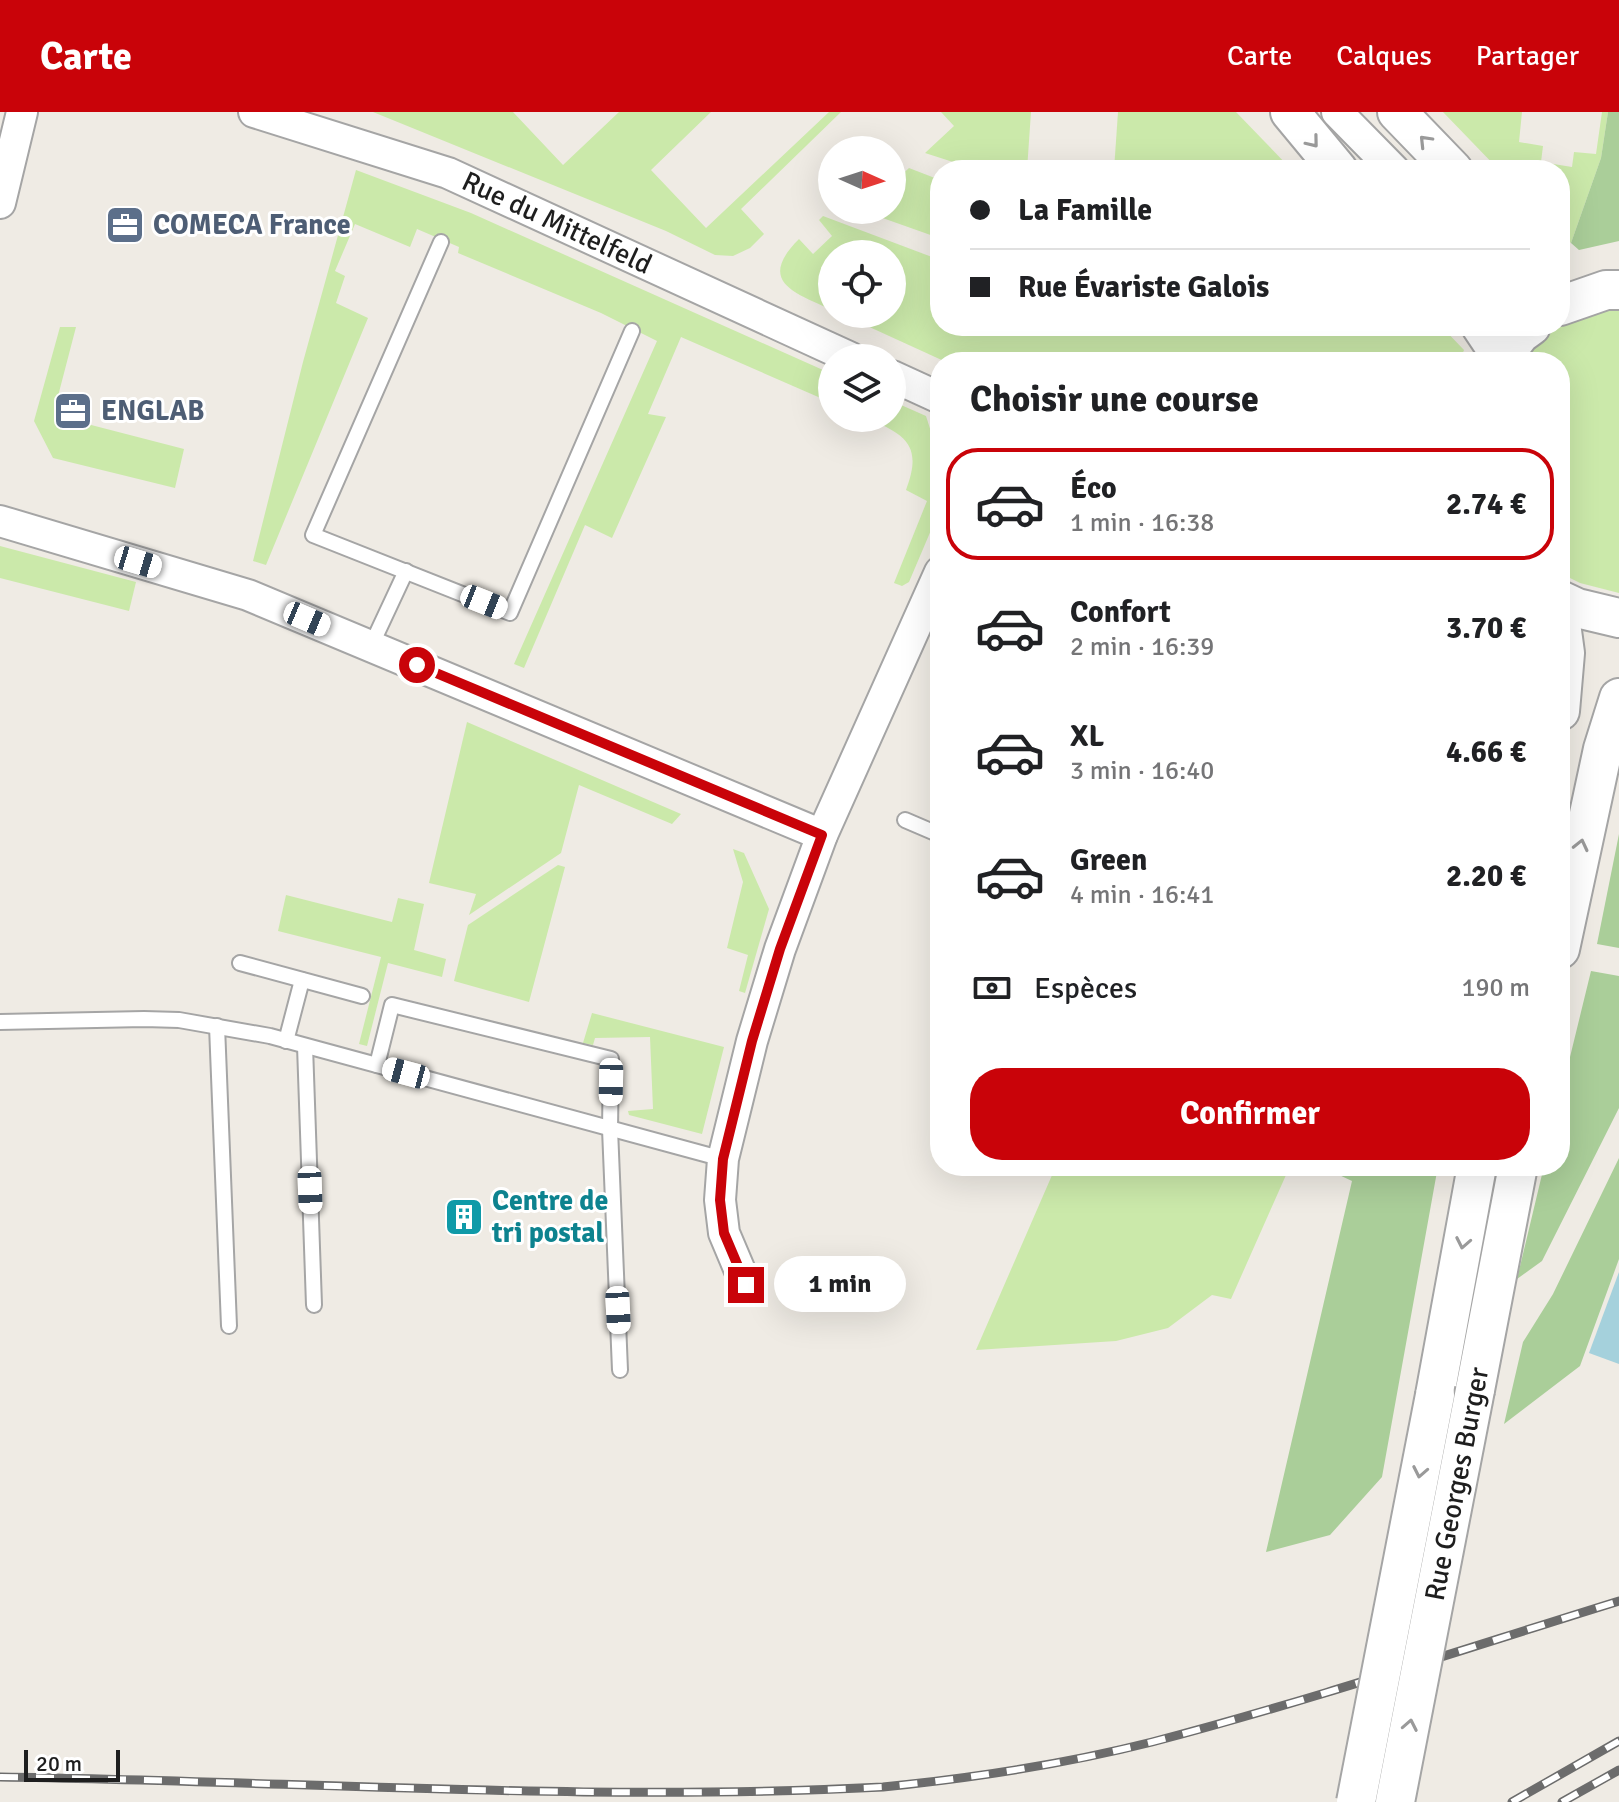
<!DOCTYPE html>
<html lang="fr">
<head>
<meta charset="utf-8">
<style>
	:root { --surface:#fff; --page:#f6f6f6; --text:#202124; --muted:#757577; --line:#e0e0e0; --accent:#c90309 }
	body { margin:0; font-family:Signika,sans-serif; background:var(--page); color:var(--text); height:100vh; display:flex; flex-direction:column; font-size:30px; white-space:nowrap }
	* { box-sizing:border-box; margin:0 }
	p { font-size:26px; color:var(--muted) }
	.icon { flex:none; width:44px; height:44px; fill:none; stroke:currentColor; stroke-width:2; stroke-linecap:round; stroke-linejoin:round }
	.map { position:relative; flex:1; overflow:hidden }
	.side { position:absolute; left:930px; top:240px; width:640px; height:824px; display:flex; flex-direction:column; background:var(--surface); border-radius:32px; box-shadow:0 8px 32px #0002 }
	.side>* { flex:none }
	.hud { position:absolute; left:930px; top:48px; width:640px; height:176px; border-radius:32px; box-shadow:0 8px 32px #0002; display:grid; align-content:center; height:176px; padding:0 40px; background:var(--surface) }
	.needle { width:52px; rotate:93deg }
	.fabs { position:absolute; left:818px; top:24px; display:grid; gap:16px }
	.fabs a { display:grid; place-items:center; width:88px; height:88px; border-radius:50%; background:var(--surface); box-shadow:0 8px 32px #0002; font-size:40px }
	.scale { position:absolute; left:24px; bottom:20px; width:96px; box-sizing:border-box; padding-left:8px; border:4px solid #1e1e1e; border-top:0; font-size:22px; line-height:28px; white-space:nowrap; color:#1e1e1e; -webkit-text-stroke:6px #fff; paint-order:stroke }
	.end { position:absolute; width:36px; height:36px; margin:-18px; border:10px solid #c90309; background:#fff; box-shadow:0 0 0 4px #fff }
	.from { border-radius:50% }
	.bubble { position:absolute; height:56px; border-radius:28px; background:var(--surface); box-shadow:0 8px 32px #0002; font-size:26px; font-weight:800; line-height:56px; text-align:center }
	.car { position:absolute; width:24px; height:48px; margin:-24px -12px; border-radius:10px; box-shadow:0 0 6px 2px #0007; background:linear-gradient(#fff 24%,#345 0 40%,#fff 0 76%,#345 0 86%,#fff 0) }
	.hud b { display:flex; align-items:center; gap:28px; height:76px; font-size:30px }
	.hud b+b { border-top:2px solid var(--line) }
	.hud i { width:20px; height:20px; background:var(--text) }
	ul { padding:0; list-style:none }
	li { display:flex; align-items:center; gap:24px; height:112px; margin:0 16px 12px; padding:0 24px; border:4px solid transparent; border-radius:32px }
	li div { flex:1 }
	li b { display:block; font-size:30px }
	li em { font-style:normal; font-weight:800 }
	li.on { border-color:var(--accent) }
	li>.icon { width:72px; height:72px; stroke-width:1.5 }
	h2 { padding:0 40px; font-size:36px; line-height:96px }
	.pay { display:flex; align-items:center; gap:20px; height:88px; padding:0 40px; font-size:30px }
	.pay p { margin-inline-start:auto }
	.button { display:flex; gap:16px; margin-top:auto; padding:16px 40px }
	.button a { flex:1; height:92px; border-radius:32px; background:var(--accent); color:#fff; font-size:32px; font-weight:800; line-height:92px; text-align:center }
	header { display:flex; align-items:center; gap:48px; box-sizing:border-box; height:112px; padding:0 40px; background:var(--accent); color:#fff }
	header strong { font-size:38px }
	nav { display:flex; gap:44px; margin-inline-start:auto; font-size:28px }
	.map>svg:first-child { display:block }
</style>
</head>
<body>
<header>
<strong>Carte</strong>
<nav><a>Carte</a><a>Calques</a><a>Partager</a></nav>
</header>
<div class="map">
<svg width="1619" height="1690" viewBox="0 0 1619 1690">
	<rect width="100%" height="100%" fill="#efebe4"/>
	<g fill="#cbe9aa">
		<path d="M373 0H513L563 53 619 0H711L651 58 706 116 829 0H841L741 97 764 122 750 136 733 144 715 143 666 119Z"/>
		<path d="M941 0H1031L1027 58H978L925 41 954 14Z"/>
		<path d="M1118 0H1236L1289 55 1271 58H1114Z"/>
		<path d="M1443 0H1522L1519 30 1543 34 1541 50 1572 55 1574 40 1596 42 1602 0H1608L1601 46 1571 131 1560 121V58H1499Z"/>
		<path d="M909 56 940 68 939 126 860 98H892V72Z"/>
		<path d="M356 58 471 101 832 262V291L681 225 648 302 666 305 612 426 585 413 524 556 514 552 657 229 601 201 458 141 459 135 417 117 410 135 355 112 335 159 345 164 336 191 368 206 266 453 253 449 303 250Z"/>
		<path d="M823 104 940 148V214H1441L1464 238 1459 250H946L841 202H892V142H832V198C795 181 756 170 799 127L813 142 832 124 819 108Z"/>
		<path d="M1619 194V481L1580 471 1560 461V250H1519C1550 215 1575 205 1619 194Z"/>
		<path d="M60 215H76L57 288 64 290 69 299 68 307 184 337 175 376 53 346 34 309Z"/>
		<path d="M892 289 926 304 940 348V397L909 470 902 474 894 471 927 389 906 378C923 333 906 323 867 306H892Z"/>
		<path d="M0 434 136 470 129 499 0 466Z"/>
		<path d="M467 610 681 702 672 712 579 673 561 741 469 803 476 782 429 771Z"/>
		<path d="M733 737 744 741 769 797 745 881 739 879 748 843 727 836 743 770Z"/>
		<path d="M558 753 565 755 529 890 454 869 468 813Z"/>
		<path d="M286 783 392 810 398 786 424 792 414 838 446 847 442 865 388 851 367 934 359 932 381 845 278 819Z"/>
		<path d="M592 901 724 935 702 1022 629 1003 628 999 653 997 650 925 595 926 593 933 583 931Z"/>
		<path d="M1056 1054H1290L1231 1187 1212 1183 1168 1216 1116 1229 976 1238Z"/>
	</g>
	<g fill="#aace99">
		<path d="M1608 0H1619V129L1579 138 1571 131 1601 46Z"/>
		<path d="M1619 722V836L1597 832Z"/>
		<path d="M1591 859 1619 864V996L1542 1149 1517 1167 1544 1054H1560V986Z"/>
		<path d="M1619 1046V1147L1580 1254 1504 1312 1523 1230 1553 1182Z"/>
		<path d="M1320 1054H1438L1382 1365 1330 1423 1266 1440 1352 1069Z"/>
	</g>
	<path fill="#a5d1dc" d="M1619 1160V1252L1589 1241Z"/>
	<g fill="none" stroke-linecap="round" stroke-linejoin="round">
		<defs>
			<g id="service">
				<path d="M441 130 313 423 510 501 632 219"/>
				<path d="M371 534 406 459"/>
				<path d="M905 708 940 723"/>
				<path d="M240 851 362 884"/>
				<path d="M0 910 144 907 179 908 270 924 723 1047"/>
				<path d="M217 914 229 1214"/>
				<path d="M286 929 302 868"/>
				<path d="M305 934 314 1193"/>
				<path d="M377 953 392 893 611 947 610 1017 620 1258"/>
			</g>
			<g id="minor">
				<path d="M254 0 448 61 851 246"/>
				<path d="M1337 0 1394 58"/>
				<path d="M0 91 22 0"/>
				<path d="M892 264 940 286"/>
				<path d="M0 409 248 483 822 723"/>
				<path d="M746 1173 724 1121 720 1088 723 1047 752 929 780 837 822 723 940 460"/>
			</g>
			<g id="tertiary">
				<path d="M1290 0 1338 58"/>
				<path d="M1397 0 1453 58"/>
				<path d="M1560 194 1606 178H1619"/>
				<path d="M1481 214 1501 244"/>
				<path d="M1498 250 1520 222 1531 214"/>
				<path d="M1560 488 1577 496 1619 506"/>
				<path d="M1560 504 1565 541 1560 599"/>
				<path d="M1560 837 1603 637 1619 586"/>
				<path d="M1475 1278 1518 1054"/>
				<path d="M1435 1283 1477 1054"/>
			</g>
		</defs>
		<use href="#service" stroke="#a5a5a5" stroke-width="18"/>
		<use href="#minor" stroke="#a5a5a5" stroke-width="34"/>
		<use href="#tertiary" stroke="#a5a5a5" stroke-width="42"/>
		<use href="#service" stroke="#fff" stroke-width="14"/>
		<use href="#minor" stroke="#fff" stroke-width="30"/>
		<use href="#tertiary" stroke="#fff" stroke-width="38"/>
		<defs>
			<g id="rail">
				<path d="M0 1665C294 1669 590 1690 883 1675 973 1666 1065 1652 1152 1630 1309 1589 1464 1537 1619 1489"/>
				<path d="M1512 1690 1619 1629"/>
				<path d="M1562 1690 1619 1658"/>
			</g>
		</defs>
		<use href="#rail" stroke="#6c6c6c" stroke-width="9"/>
		<use href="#rail" stroke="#fff" stroke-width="6" stroke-dasharray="18" stroke-linecap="butt"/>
		<defs>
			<g id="tertiary-bridge">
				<path d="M1356 1690 1435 1283"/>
				<path d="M1395 1690 1475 1278"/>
			</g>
		</defs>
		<use href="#tertiary-bridge" stroke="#a5a5a5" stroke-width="42" stroke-linecap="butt"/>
		<use href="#tertiary-bridge" stroke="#fff" stroke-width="38"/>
	</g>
	<defs><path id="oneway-chevron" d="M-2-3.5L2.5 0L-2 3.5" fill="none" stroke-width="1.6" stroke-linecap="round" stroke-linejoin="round" transform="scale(2)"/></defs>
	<g stroke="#9a9a9a">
		<use href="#oneway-chevron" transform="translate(1425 29) rotate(-134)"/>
		<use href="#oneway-chevron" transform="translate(1313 30) rotate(51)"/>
		<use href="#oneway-chevron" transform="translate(1581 733) rotate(-77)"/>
		<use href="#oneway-chevron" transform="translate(1463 1131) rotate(101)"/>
		<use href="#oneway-chevron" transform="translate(1420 1360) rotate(101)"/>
		<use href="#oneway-chevron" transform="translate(1410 1613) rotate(-79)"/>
	</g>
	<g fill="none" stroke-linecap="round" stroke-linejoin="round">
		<path stroke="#c90309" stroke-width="10" d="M417 553 822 723 780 837 752 929 723 1047 720 1088 724 1121 746 1173"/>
	</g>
	<defs>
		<symbol id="office-square" viewBox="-11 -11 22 22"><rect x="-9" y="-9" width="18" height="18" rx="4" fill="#5c6f8a" stroke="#fff"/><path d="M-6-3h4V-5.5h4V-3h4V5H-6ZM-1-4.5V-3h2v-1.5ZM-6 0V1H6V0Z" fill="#fff"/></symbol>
		<symbol id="building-square" viewBox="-11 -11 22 22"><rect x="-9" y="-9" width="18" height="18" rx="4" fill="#0f9aa8" stroke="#fff"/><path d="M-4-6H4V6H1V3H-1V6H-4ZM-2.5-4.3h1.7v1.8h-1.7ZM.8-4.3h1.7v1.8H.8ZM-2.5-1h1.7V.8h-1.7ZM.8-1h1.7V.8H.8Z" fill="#fff"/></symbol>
	</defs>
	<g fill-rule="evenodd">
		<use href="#office-square" x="103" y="91" width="44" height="44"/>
		<use href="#office-square" x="51" y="277" width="44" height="44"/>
		<use href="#building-square" x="442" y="1083" width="44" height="44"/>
	</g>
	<g text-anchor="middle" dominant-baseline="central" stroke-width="6" stroke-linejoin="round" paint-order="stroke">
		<g font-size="28" fill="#1e1e1e" stroke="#fff">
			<text transform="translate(557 111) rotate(25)">Rue du Mittelfeld</text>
			<text transform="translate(1457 1372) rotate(-79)">Rue Georges Burger</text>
		</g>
		<g font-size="28" font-weight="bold" fill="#4e5e75" stroke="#fff" text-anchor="start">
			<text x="153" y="113">COMECA France</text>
			<text x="101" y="299">ENGLAB</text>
		</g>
		<g font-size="28" font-weight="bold" fill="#0d838f" stroke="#fff" text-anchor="start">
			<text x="492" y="1089">Centre de<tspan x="492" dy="32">tri postal</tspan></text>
		</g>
	</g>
</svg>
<div class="fabs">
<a><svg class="needle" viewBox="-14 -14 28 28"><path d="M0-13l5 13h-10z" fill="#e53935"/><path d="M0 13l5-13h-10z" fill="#757577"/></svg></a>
<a><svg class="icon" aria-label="locate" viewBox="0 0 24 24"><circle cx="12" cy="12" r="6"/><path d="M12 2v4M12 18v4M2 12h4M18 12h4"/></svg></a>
<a><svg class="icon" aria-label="layers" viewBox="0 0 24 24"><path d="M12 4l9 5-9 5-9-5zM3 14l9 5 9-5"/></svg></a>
</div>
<div class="scale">20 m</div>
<i class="end from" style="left:417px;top:553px"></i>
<i class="end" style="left:746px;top:1173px"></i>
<div class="bubble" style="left:774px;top:1144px;width:132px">1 min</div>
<i class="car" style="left:138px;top:450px;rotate:107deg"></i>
<i class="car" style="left:484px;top:490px;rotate:112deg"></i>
<i class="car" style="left:307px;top:507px;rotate:113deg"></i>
<i class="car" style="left:406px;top:961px;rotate:285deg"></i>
<i class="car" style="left:611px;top:970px;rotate:181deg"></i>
<i class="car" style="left:310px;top:1078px;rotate:178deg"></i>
<i class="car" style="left:618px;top:1198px;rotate:177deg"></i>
<div class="hud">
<b><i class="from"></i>La Famille</b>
<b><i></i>Rue Évariste Galois</b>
</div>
<section class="side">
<h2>Choisir une course</h2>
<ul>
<li class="on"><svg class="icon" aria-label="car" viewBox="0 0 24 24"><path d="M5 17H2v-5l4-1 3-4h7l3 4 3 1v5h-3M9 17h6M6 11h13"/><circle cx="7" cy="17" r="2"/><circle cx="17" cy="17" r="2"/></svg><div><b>Éco</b><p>1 min · 16:38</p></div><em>2.74 €</em></li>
<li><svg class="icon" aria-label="car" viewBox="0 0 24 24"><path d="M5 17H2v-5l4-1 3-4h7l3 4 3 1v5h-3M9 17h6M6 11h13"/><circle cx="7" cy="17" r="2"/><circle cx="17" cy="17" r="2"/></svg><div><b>Confort</b><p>2 min · 16:39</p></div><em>3.70 €</em></li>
<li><svg class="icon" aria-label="car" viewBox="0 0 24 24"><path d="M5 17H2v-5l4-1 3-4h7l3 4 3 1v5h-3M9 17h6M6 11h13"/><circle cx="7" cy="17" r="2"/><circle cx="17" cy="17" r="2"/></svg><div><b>XL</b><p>3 min · 16:40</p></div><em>4.66 €</em></li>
<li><svg class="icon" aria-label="car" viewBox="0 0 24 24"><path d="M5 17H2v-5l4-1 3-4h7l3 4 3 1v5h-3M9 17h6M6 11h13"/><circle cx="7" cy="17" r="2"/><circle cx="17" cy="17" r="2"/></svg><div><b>Green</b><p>4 min · 16:41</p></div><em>2.20 €</em></li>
</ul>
<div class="pay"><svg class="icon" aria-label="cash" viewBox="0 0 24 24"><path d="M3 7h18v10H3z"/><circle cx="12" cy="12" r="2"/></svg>Espèces<p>190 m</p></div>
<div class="button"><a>Confirmer</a></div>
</section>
</div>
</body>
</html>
